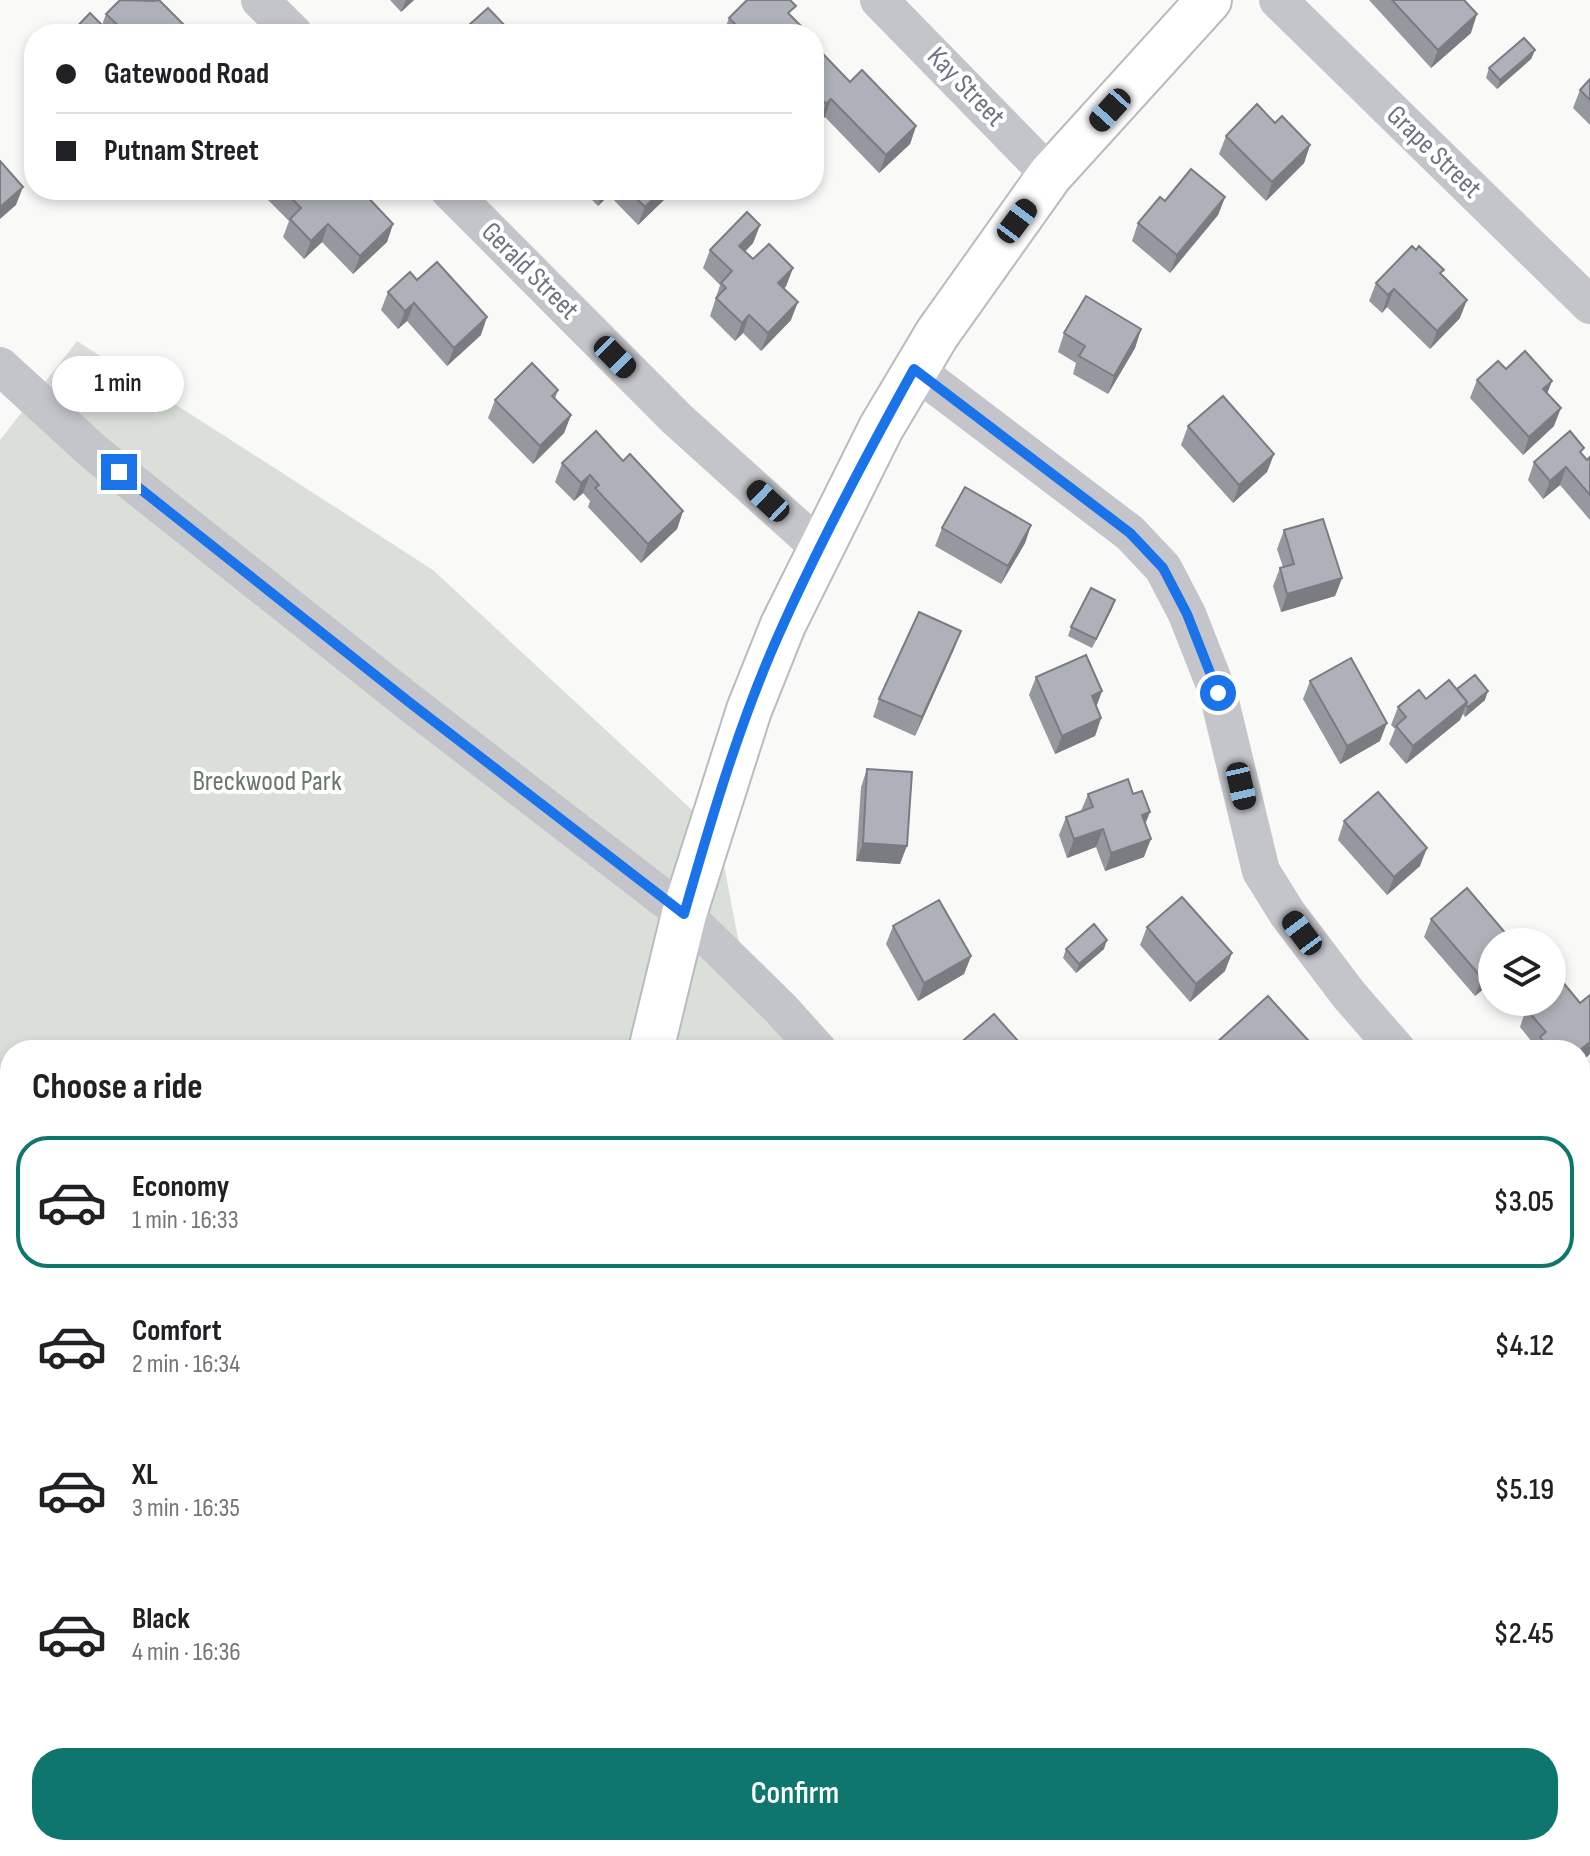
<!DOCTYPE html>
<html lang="en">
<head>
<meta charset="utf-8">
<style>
	:root { --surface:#fff; --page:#f6f6f6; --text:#202124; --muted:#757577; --line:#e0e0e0; --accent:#0f766e }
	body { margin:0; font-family:"Sofia Sans Condensed",sans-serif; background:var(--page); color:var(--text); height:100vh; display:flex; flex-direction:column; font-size:30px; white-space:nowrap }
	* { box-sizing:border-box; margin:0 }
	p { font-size:26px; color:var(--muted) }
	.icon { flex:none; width:44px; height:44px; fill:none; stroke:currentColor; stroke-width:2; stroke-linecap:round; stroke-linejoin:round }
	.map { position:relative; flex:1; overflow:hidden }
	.drawer { position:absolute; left:0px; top:1040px; width:1590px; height:816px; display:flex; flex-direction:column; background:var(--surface); border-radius:32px 32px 0 0; box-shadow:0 4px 12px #0003 }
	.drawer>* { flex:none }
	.banner { position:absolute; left:24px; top:24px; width:800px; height:176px; border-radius:32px; box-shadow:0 4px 12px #0003; display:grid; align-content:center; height:176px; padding:0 32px; background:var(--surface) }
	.controls { position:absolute; left:1478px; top:928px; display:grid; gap:16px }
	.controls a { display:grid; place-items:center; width:88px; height:88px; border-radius:50%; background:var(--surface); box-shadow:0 4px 12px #0003; font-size:40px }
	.end { position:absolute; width:36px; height:36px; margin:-18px; border:10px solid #1a73e8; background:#fff; box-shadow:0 0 0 4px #fff }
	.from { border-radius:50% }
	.bubble { position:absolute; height:56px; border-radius:28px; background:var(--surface); box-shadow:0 4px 12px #0003; font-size:26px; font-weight:600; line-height:56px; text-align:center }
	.car { position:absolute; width:24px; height:48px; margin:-24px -12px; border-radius:10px; box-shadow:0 0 6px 2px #0007; background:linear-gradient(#222 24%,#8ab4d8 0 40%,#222 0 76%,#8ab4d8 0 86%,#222 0) }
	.banner b { display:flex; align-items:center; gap:28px; height:76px; font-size:30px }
	.banner b+b { border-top:2px solid var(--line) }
	.banner i { width:20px; height:20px; background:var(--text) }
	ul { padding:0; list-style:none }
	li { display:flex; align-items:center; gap:24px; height:132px; margin:0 16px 12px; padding:0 16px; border:4px solid transparent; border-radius:32px }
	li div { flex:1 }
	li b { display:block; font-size:30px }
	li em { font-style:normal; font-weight:600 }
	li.selected { border-color:var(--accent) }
	li>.icon { width:72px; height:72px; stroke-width:1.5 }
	h2 { padding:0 32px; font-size:36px; line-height:96px }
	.button { display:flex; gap:16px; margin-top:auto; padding:16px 32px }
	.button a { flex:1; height:92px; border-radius:32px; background:var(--accent); color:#fff; font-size:32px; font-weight:600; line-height:92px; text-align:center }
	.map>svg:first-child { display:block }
</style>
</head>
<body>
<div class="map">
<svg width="1590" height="1856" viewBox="0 0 1590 1856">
	<rect width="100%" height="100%" fill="#f9f9f8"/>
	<g fill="#dae0d9">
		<path d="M77 341 433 570 718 834 742 959 820 1050H10V1846H471L464 1856H0V440Z"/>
		<path d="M1090 1846H1558L1572 1856H1109Z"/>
	</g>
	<path fill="#c0c5cc" d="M411 1846H1161L1175 1856H389Z"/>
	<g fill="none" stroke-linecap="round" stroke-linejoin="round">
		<path stroke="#c0c5cc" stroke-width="12" d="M0 1481 10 1501"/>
		<defs>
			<g id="major">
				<path d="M651 1050 684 914 749 710 783 625 881 428 937 334 1050 175 1209 0"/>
				<path d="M287 1856 295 1846"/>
			</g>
		</defs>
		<use href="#major" stroke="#b9bbbf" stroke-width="48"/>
		<g stroke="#c3c5ca" stroke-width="38">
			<path d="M260 0 294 34"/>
			<path d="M879 0 1050 175"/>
			<path d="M1278 0 1590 305"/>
			<path d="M449 190 677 419 821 549"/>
			<path d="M0 366 95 453 409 702 684 914 781 1009 818 1050"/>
			<path d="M914 369 1130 533 1163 568 1187 614 1218 693 1261 871 1287 913 1349 995 1397 1050"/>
			<path d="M1580 1260 1590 1271"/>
			<path d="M1580 1444 1590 1436"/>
			<path d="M1580 1839 1590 1844"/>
		</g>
		<use href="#major" stroke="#fff" stroke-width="44"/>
	</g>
	<g fill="#96989f">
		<path d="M390 0H414L401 12Z"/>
		<path d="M1369 0H1464L1471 33 1431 68Z"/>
		<path d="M106 14 193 34H70L102 25Z"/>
		<path d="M792 17 806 34H723L729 18Z"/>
		<path d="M1535 50 1531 59 1497 89 1486 78 1489 68Z"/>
		<path d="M814 63 850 82 916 126 910 144 879 173 825 117 819 122 814 116Z"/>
		<path d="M1590 79V125L1573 108 1580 90Z"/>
		<path d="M1275 123 1310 145 1304 163 1266 201 1219 154 1226 136Z"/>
		<path d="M271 190H361L393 224 387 242 353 274 322 242 304 259 283 237 289 221 267 199Z"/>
		<path d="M582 190H670L668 196 638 225 609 195 598 206Z"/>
		<path d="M1225 197 1218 215 1170 273 1132 241 1138 223 1165 201Z"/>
		<path d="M760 225 753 243 745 252 753 259 793 268 786 286 784 289 791 320 761 351 743 333 735 341 710 316 720 285 703 268 710 250Z"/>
		<path d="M1442 276 1460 318 1430 349 1387 307 1382 313 1369 301 1376 283Z"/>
		<path d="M417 280 481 335 447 366 407 321 398 329 381 310 388 292Z"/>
		<path d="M1141 329 1135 348 1108 394 1073 374 1076 363 1058 352 1064 333Z"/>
		<path d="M1506 369 1552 381 1547 393 1554 426 1523 455 1470 398 1477 380Z"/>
		<path d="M558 390 555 399 571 415 564 433 533 464 488 418 495 400Z"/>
		<path d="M1188 426 1274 454 1267 472 1233 503 1181 445Z"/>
		<path d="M1582 454 1587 460 1590 457V520L1560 485 1543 499 1528 480 1534 462Z"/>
		<path d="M623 461 683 511 677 529 641 563 588 507 590 501 583 493 574 501 555 482 562 463Z"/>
		<path d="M1031 525 1025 543 1001 584 935 546 942 528Z"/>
		<path d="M1284 530 1342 578 1335 596 1281 612 1273 586 1280 568 1283 567 1277 549Z"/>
		<path d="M1115 600 1092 648 1068 636 1071 627Z"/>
		<path d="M961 631 954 649 915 736 873 717 879 699Z"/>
		<path d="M1036 677 1102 691 1096 707 1101 718 1095 736 1055 754 1029 695Z"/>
		<path d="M1310 681 1380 741 1340 764 1303 699Z"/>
		<path d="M1457 689 1485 700 1465 717 1463 714 1460 720 1406 764 1389 744 1395 729 1391 725 1398 707Z"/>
		<path d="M867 769 900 864 856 861 861 787Z"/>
		<path d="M1088 794 1145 824 1144 857 1105 871 1096 847 1067 858 1059 835 1066 817 1081 811Z"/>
		<path d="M1344 821 1420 866 1387 895 1338 840Z"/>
		<path d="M1431 919 1492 982 1475 996 1424 937Z"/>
		<path d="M893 926 971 956 964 974 918 1001 886 944Z"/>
		<path d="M1147 927 1225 971 1190 1002 1140 945Z"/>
		<path d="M1066 949H1104L1076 973 1063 958Z"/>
		<path d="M1590 995V1054L1580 1063V1050H1535L1536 1047 1520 1027 1526 1009 1580 1003Z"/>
	</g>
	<g fill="#7a7c82">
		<path d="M406 0H414L401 12Z"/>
		<path d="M1477 14 1471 33 1431 68 1438 50Z"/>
		<path d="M1535 50 1531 59 1497 89 1500 80Z"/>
		<path d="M831 99 825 117 819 122 826 104Z"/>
		<path d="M916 126 910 144 879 173 886 155Z"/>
		<path d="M1310 145 1304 163 1266 201 1272 182Z"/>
		<path d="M23 187 16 205 0 219V207Z"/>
		<path d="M604 190H611L609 195 598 206Z"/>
		<path d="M662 190H670L668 196 638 225 645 207Z"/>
		<path d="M1225 197 1218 215 1170 273 1177 255Z"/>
		<path d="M328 224 322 242 304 259 311 241Z"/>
		<path d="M393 224 387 242 353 274 360 256Z"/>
		<path d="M760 225 753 243 732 264 739 246Z"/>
		<path d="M793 268 786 286 772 301 778 283Z"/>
		<path d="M1394 289 1387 307 1382 313 1388 295Z"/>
		<path d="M1467 300 1460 318 1430 349 1437 331Z"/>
		<path d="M798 302 791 320 761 351 768 333Z"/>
		<path d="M414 303 407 321 398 329 405 311Z"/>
		<path d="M749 315 743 333 735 341 742 323Z"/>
		<path d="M487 317 481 335 447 366 454 348Z"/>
		<path d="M1141 329 1135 348 1108 394 1114 376Z"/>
		<path d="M1552 381 1545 399 1543 389Z"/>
		<path d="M1561 408 1554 426 1523 455 1529 437Z"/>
		<path d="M571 415 564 433 533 464 540 446Z"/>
		<path d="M1274 454 1267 472 1233 503 1239 485Z"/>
		<path d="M1566 467 1560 485 1543 499 1550 481Z"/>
		<path d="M590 475 583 493 574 501 581 483Z"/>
		<path d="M683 511 677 529 641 563 648 544Z"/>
		<path d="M1031 525 1025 543 1001 584 1008 566Z"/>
		<path d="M1342 578 1335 596 1281 612 1287 594Z"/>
		<path d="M1115 600 1112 609 1092 648 1096 639Z"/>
		<path d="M961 631 954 649 915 736 922 717Z"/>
		<path d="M1102 691 1095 710 1092 696Z"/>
		<path d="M1488 691 1485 700 1465 717 1468 707Z"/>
		<path d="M1467 702 1460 720 1406 764 1413 746Z"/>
		<path d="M1101 718 1095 736 1055 754 1062 736Z"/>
		<path d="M1387 723 1380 741 1340 764 1347 746Z"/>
		<path d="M1150 812 1143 830 1142 815Z"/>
		<path d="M1103 829 1096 847 1067 858 1074 839Z"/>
		<path d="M1151 839 1144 857 1105 871 1111 853Z"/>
		<path d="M863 843 907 846 900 864 856 861Z"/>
		<path d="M1427 848 1420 866 1387 895 1394 877Z"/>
		<path d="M1107 940 1104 949 1076 973 1079 964Z"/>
		<path d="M1232 953 1225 971 1190 1002 1196 984Z"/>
		<path d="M971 956 964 974 918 1001 924 983Z"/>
		<path d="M1492 969V982L1475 996 1482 978Z"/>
		<path d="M1590 1042V1054L1580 1063V1050Z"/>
	</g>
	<g fill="#aeb1b9" stroke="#7a7c82" stroke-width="2">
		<path d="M120 0 153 1 159 0 193 34H127L106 14Z"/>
		<path d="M747 0H790L796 6 788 13 807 32 805 34H745L729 18Z"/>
		<path d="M1392 0H1464L1477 14 1438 50Z"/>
		<path d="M488 8 513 34H459Z"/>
		<path d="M90 13 110 33 70 34Z"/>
		<path d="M1524 38 1535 50 1500 80 1489 68Z"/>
		<path d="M823 54 850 82 862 70 916 126 886 155 831 99 826 104 814 91V63Z"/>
		<path d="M1590 79V100L1580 90Z"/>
		<path d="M1257 104 1275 123 1282 116 1310 145 1272 182 1226 136Z"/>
		<path d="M0 161 23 187 0 207Z"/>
		<path d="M1191 169 1225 197 1177 255 1138 223 1160 197 1165 201Z"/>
		<path d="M283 190H361L393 224 360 256 328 224 311 241 290 219 301 208Z"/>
		<path d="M628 190H662L645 207Z"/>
		<path d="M747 212 760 225 739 246 753 259 769 244 793 268 778 283 798 302 768 333 749 315 742 323 716 298 726 288 721 283 732 271 710 250Z"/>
		<path d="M1412 246 1416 250 1419 246 1444 270 1440 273 1467 300 1437 331 1394 289 1388 295 1376 283Z"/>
		<path d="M437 262 487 317 454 348 414 303 405 311 388 292 410 272 417 280Z"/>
		<path d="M1086 296 1141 329 1114 376 1079 356 1085 346 1064 333Z"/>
		<path d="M1525 351 1552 381 1543 389 1561 408 1529 437 1477 380 1498 361 1506 369Z"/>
		<path d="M532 363 558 390 552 396 571 415 540 446 495 400Z"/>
		<path d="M1223 396 1274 454 1239 485 1188 426Z"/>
		<path d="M596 431 623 461 630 454 683 511 648 544 595 488 599 485 590 475 581 483 562 463Z"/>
		<path d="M1570 431 1584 448 1580 452 1587 460 1590 457V495L1566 467 1550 481 1534 462Z"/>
		<path d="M965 487 1031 525 1008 566 942 528Z"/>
		<path d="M1323 519 1342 578 1287 594 1280 568 1294 564 1284 530Z"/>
		<path d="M1091 588 1115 600 1096 639 1071 627Z"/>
		<path d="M919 612 961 631 922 717 879 699Z"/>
		<path d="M1086 655 1102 691 1092 696 1101 718 1062 736 1036 677Z"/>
		<path d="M1351 658 1387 723 1347 746 1310 681Z"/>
		<path d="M1475 675 1488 691 1468 707 1466 705 1467 702 1457 689Z"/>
		<path d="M1449 680 1467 702 1413 746 1396 726 1406 717 1398 707 1419 690 1426 699Z"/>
		<path d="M867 769 912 772 907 846 863 843Z"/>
		<path d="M1128 779 1133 794 1142 791 1150 812 1142 815 1151 839 1111 853 1103 829 1074 839 1066 817 1093 807 1088 794Z"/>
		<path d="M1378 792 1427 848 1394 877 1344 821Z"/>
		<path d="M1467 888 1513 942H1492V969L1482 978 1431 919Z"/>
		<path d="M1182 897 1232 953 1196 984 1147 927Z"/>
		<path d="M939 900 971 956 924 983 893 926Z"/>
		<path d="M1094 924 1107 940 1079 964 1066 949Z"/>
		<path d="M1561 980 1580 1003 1590 995V1042L1580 1050H1550L1540 1037 1546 1032 1526 1009 1535 1002H1552V988Z"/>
		<path d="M1268 996 1317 1050H1221L1215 1044Z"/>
		<path d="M994 1014 1026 1050H963L958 1045Z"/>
	</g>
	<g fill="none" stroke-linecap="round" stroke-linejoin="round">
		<path stroke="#1a73e8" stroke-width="10" d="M119 472 409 702 684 914C712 816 741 717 783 625 822 538 868 452 914 369L1130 533 1163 568 1187 614 1218 693"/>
	</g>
	<g text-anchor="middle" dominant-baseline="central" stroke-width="8" stroke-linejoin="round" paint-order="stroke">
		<g font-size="28" fill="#6c7485" stroke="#fff">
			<text transform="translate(966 87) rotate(46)">Kay Street</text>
			<text transform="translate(1434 152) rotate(44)">Grape Street</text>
			<text transform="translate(530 271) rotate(45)">Gerald Street</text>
		</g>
		<g font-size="28" fill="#667866" stroke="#fff">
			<text x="267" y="781">Breckwood Park</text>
		</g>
	</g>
</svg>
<div class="controls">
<a><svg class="icon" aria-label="layers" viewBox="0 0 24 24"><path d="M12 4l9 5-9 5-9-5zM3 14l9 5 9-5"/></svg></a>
</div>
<i class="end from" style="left:1218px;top:693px"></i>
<i class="end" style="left:119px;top:472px"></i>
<div class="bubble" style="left:52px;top:356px;width:132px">1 min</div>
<i class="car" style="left:1110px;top:110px;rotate:222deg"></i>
<i class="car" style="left:1017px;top:221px;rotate:37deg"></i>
<i class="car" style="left:615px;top:357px;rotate:135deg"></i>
<i class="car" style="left:768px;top:501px;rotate:313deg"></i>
<i class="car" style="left:1241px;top:786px;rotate:167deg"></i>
<i class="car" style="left:1302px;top:933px;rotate:323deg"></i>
<div class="banner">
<b><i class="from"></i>Gatewood Road</b>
<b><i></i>Putnam Street</b>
</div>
<section class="drawer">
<h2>Choose a ride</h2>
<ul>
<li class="selected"><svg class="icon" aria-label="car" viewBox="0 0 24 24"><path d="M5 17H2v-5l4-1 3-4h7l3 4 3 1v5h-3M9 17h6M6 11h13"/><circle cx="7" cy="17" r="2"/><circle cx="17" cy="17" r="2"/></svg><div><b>Economy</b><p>1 min · 16:33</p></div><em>$3.05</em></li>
<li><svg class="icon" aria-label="car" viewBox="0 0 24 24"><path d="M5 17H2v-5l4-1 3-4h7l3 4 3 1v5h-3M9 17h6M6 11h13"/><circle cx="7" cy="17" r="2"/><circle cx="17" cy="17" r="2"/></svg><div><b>Comfort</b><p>2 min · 16:34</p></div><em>$4.12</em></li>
<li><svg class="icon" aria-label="car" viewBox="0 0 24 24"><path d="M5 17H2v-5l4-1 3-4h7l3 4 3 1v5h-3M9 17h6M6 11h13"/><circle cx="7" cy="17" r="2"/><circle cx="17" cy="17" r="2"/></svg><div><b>XL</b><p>3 min · 16:35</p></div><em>$5.19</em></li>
<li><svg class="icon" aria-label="car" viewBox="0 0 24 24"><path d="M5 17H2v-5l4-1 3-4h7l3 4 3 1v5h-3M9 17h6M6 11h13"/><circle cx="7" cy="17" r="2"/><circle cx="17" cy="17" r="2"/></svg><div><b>Black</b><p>4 min · 16:36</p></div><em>$2.45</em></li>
</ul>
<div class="button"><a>Confirm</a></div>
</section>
</div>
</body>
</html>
